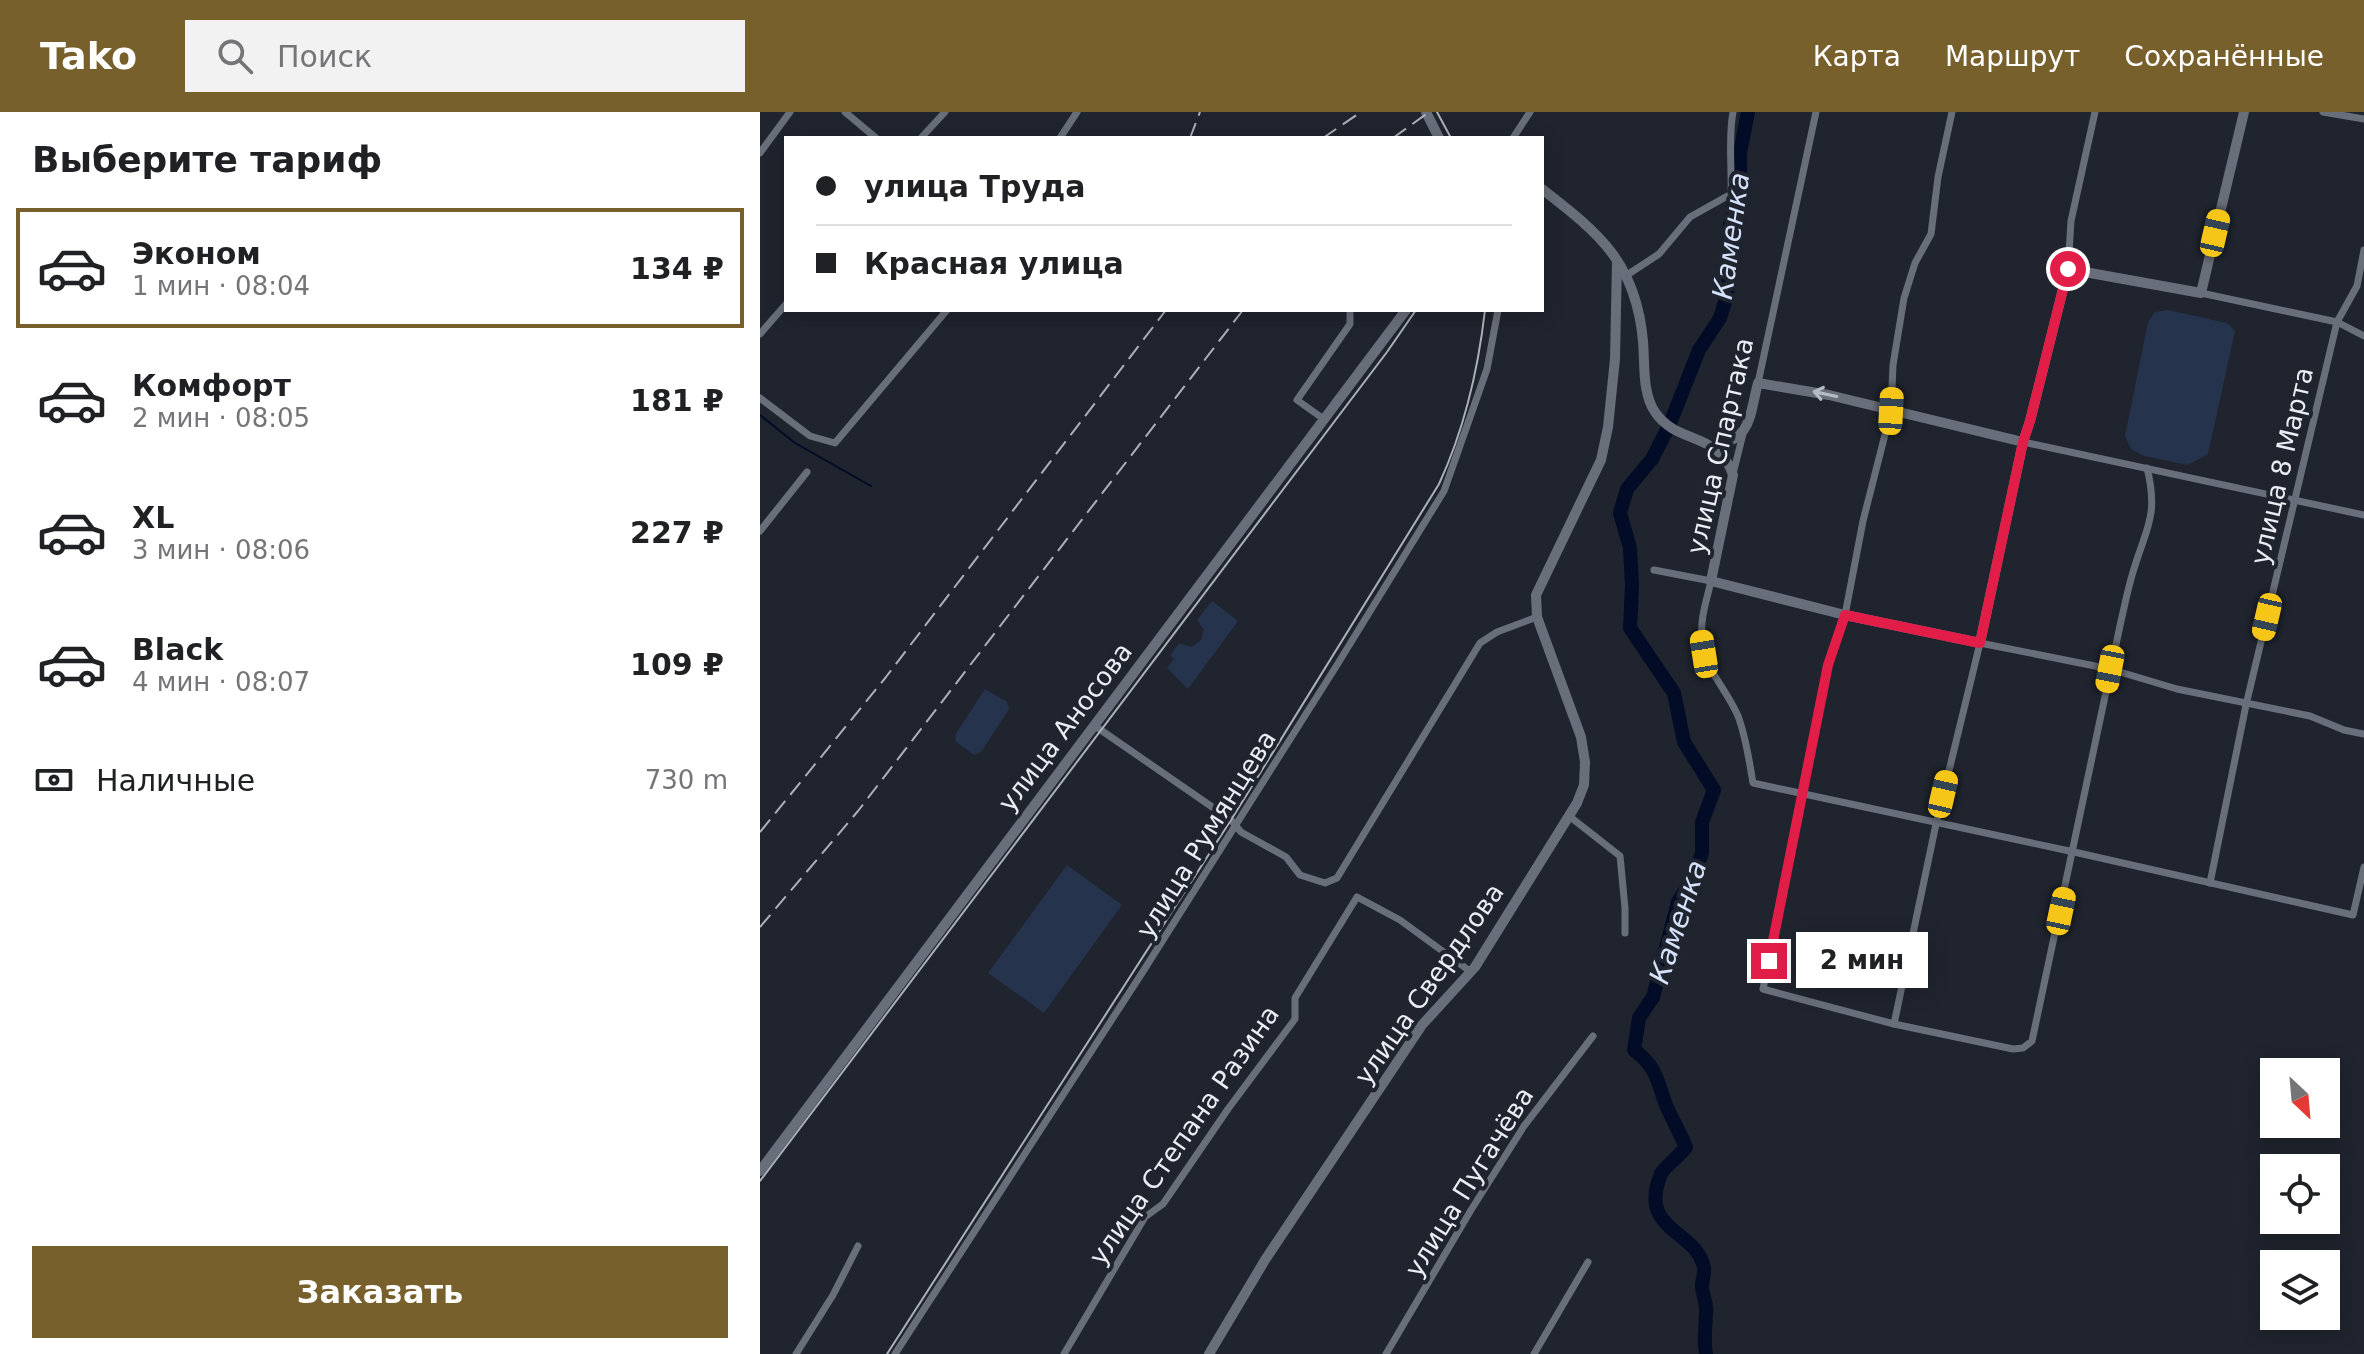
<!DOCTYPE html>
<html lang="ru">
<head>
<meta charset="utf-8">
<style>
	:root { --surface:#fff; --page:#f2f2f2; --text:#202124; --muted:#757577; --line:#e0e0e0; --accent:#78602c }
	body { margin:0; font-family:"DejaVu Sans",sans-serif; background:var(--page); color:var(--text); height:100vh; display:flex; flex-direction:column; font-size:30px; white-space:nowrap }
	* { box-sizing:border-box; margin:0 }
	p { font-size:26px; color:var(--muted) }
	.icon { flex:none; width:44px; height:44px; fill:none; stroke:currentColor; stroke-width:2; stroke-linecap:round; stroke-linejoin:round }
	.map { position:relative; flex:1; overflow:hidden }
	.drawer { display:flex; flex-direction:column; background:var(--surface); width:760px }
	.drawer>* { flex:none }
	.hud { position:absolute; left:24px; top:24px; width:760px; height:176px; border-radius:0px; box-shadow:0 4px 20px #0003; display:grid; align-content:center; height:176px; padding:0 32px; background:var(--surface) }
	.needle { width:52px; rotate:154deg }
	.fabs { position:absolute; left:1500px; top:946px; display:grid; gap:16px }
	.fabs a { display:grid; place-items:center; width:80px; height:80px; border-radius:0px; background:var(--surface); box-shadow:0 4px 20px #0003; font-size:40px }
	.end { position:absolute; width:36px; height:36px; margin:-18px; border:10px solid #e11d48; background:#fff; box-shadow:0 0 0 4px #fff }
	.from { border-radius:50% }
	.bubble { position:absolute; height:56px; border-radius:0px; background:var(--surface); box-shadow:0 4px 20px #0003; font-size:26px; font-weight:800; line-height:56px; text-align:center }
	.car { position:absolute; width:24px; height:48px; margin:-24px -12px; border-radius:10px; box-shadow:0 0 6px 2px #0007; background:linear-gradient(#f5c518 24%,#345 0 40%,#f5c518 0 76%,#345 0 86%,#f5c518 0) }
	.hud b { display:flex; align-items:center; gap:28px; height:76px; font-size:30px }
	.hud b+b { border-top:2px solid var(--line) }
	.hud i { width:20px; height:20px; background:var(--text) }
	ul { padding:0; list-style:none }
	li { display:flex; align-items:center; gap:24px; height:120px; margin:0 16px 12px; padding:0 16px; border:4px solid transparent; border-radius:0px }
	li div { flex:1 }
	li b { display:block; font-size:30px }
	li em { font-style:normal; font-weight:800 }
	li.current { border-color:var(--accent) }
	li>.icon { width:72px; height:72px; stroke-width:1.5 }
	h2 { padding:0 32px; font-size:36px; line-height:96px }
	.pay { display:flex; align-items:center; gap:20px; height:88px; padding:0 32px; font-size:30px }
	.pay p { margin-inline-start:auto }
	.action { display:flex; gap:16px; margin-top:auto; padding:16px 32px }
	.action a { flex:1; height:92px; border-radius:0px; background:var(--accent); color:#fff; font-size:32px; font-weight:800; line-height:92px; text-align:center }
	header { display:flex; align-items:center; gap:48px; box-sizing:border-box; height:112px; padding:0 40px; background:var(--accent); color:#fff }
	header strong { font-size:38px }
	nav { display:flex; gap:44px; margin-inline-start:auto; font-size:28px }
	.search { width:560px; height:72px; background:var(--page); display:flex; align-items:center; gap:20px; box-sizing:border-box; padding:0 28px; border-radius:0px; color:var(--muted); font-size:30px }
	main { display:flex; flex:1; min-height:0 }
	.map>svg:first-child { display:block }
</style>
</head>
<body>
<header>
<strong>Tako</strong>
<div class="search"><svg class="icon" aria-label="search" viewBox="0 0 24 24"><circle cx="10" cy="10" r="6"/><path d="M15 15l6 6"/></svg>Поиск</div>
<nav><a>Карта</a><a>Маршрут</a><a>Сохранённые</a></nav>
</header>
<main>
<section class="drawer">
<h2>Выберите тариф</h2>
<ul>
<li class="current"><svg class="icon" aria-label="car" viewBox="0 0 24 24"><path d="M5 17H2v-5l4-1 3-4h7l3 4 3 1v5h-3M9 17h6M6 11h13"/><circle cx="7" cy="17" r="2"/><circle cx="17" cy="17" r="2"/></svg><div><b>Эконом</b><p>1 мин · 08:04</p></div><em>134 ₽</em></li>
<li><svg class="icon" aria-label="car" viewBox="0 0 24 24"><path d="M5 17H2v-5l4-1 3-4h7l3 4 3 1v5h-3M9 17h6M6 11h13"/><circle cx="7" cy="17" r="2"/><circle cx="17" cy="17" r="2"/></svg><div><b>Комфорт</b><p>2 мин · 08:05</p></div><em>181 ₽</em></li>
<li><svg class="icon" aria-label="car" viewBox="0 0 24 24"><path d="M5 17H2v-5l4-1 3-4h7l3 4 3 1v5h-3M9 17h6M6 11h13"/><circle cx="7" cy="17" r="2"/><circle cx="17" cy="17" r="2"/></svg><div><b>XL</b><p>3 мин · 08:06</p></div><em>227 ₽</em></li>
<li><svg class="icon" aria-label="car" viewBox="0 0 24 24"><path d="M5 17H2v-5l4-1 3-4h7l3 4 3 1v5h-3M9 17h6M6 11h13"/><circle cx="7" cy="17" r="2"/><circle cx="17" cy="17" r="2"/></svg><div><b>Black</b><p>4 мин · 08:07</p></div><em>109 ₽</em></li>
</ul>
<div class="pay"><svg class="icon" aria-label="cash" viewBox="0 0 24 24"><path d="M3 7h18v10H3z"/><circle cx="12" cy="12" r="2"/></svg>Наличные<p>730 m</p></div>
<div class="action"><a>Заказать</a></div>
</section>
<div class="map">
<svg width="1604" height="1242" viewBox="0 0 1604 1242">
	<rect width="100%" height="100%" fill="#1f242e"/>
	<g fill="#25334d">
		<path d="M1408 198 1467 211 1475 219 1448 342 1428 353 1384 344 1371 337 1365 324 1388 210 1395 200Z"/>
		<path d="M452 489 478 509 428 577 407 556 414 547 410 543 419 531 432 535 441 528 444 518 437 508Z"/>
		<path d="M225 577 247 590 249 597 221 640 214 643 196 630 195 623Z"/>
		<path d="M307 753 362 793 284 901 228 861Z"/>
	</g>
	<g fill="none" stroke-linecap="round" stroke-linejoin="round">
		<path stroke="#020c27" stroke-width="2" d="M0 303 35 331 111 374"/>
		<path stroke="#020c27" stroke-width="14" d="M946 1242C943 1227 946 1214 946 1199 947 1191 942 1182 942 1174 942 1168 945 1161 944 1156 937 1117 877 1120 901 1062 905 1054 920 1044 926 1035 920 1021 912 1007 906 993 897 969 897 955 874 938L879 906 893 885 918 790 933 766 942 741V710L954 678 924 630 914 581 870 516 872 473 870 436 860 401 867 377 892 347 909 314 939 238 960 206 967 183 970 111 980 82V41L988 0"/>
		<g stroke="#696f7a" stroke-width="7">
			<path d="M85 0 116 26"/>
			<path d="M1192 0 1178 65 1171 122 1155 151 1144 186 1133 253 1131 299 1103 409 1085 503 1068 553 1003 877 1134 912 1253 937 1263 936 1272 929 1361 509C1365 492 1368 476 1373 460 1386 416 1399 404 1387 356"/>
			<path d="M1563 0 1604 7"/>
			<path d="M161 26 185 0"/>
			<path d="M300 26 317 0"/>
			<path d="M753 26 770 0"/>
			<path d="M0 41 30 0"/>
			<path d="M1308 157 1311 109 1335 0"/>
			<path d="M867 163 899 142 930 105 971 82C972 55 968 25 973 0"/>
			<path d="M1441 181 1577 210 1604 224"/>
			<path d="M0 222 26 192"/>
			<path d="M998 271 1056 0"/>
			<path d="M0 286 50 324 75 331 187 198"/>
			<path d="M565 308 537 288 590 212V201"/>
			<path d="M1263 330 1604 403"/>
			<path d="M973 362 983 322"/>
			<path d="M0 419 47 360"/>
			<path d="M894 458 951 469C947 487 940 506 942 525 943 556 966 576 978 604 986 625 989 648 993 671L1314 740 1593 803 1604 755"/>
			<path d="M335 614 471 708 481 720 526 745 540 763 565 771 577 766 720 531 737 520 777 505"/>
			<path d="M809 704 860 744 865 796V821"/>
			<path d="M1450 771 1486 593 1577 210 1597 174 1604 138"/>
			<path d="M1134 912 1176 712 1220 531 1350 557 1417 577 1550 604 1584 618 1604 622"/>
			<path d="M36 1242 73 1183 98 1134"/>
			<path d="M135 1242 382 861 577 553 684 379 727 257 738 198"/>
			<path d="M304 1242 385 1105 403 1092 468 997 535 907V886L597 785 640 808 711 860"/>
			<path d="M626 1242 711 1098 764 1014 833 924"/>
			<path d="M774 1242 828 1150"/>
		</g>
		<g stroke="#696f7a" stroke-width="10">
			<path d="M666 0 679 26"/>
			<path d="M782 77C840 122 876 151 883 229 885 252 882 281 895 300 917 333 959 319 973 363L951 469 1085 503 1220 531 1263 330 1270 309 1308 157 1441 181 1484 0"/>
			<path d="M954 334C993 326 989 304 998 271L1069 283 1263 330"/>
			<path d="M0 1059 646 198"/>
			<path d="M449 1242 505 1148 662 913 715 855 817 691 824 673 825 650 821 625 777 505 776 483 841 348 848 315 855 247 857 149"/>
		</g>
		<g stroke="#acb0b8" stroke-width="2">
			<path d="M677 0 691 26"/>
			<path d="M0 1069 627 240 656 198"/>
			<path d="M127 1242 471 708 679 372C705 316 718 259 725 198"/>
		</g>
		<g stroke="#acb0b8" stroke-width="2" stroke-dasharray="16 8" stroke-linecap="butt">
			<path d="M430 26 440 0"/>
			<path d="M563 26 601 0"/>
			<path d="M633 26 669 0"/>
			<path d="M0 720 126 565 406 198"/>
			<path d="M0 815 98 699 483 198"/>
		</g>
	</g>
	<defs><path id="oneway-shaft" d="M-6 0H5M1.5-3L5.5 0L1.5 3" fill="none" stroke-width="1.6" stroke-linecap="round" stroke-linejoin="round" transform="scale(2)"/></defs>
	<use stroke="#b6bbc3" href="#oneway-shaft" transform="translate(1065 282) rotate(-168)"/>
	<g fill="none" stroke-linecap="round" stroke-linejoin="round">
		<path stroke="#e11d48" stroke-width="10" d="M1009 849 1068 553 1085 503 1220 531 1263 330 1270 309 1308 157"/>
	</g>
	<g text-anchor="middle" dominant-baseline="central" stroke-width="8" stroke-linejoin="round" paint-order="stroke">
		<g font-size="26" fill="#eaedf4" stroke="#1f242e">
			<text transform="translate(960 334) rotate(-77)">улица Спартака</text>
			<text transform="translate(1522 354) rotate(-77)">улица 8 Марта</text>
			<text transform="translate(305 615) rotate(-53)">улица Аносова</text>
			<text transform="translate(446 722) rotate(-58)">улица Румянцева</text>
			<text transform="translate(669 872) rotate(-55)">улица Свердлова</text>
			<text transform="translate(424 1023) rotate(-55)">улица Степана Разина</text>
			<text transform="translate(709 1070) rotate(-58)">улица Пугачёва</text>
		</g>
		<g font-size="28" font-style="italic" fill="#d5e2fa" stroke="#1f242e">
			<text transform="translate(971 124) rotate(-82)">Каменка</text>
			<text transform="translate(918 810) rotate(-72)">Каменка</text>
		</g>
	</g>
</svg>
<div class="fabs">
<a><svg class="needle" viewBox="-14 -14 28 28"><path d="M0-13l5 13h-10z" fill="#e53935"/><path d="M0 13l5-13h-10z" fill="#757577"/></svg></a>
<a><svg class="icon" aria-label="locate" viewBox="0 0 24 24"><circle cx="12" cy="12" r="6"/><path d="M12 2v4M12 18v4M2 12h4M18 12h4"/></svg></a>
<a><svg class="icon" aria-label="layers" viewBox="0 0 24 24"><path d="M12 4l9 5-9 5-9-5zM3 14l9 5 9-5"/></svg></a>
</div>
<i class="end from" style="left:1308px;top:157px"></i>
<i class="end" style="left:1009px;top:849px"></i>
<div class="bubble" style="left:1036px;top:820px;width:132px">2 мин</div>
<i class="car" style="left:1455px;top:121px;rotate:13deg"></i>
<i class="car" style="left:1131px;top:299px;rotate:3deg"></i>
<i class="car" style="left:1507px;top:505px;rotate:193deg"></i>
<i class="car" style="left:944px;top:542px;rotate:351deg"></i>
<i class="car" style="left:1350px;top:557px;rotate:191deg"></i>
<i class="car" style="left:1183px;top:682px;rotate:13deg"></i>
<i class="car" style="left:1301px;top:799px;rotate:12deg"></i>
<div class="hud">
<b><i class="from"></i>улица Труда</b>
<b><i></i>Красная улица</b>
</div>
</div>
</main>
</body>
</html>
